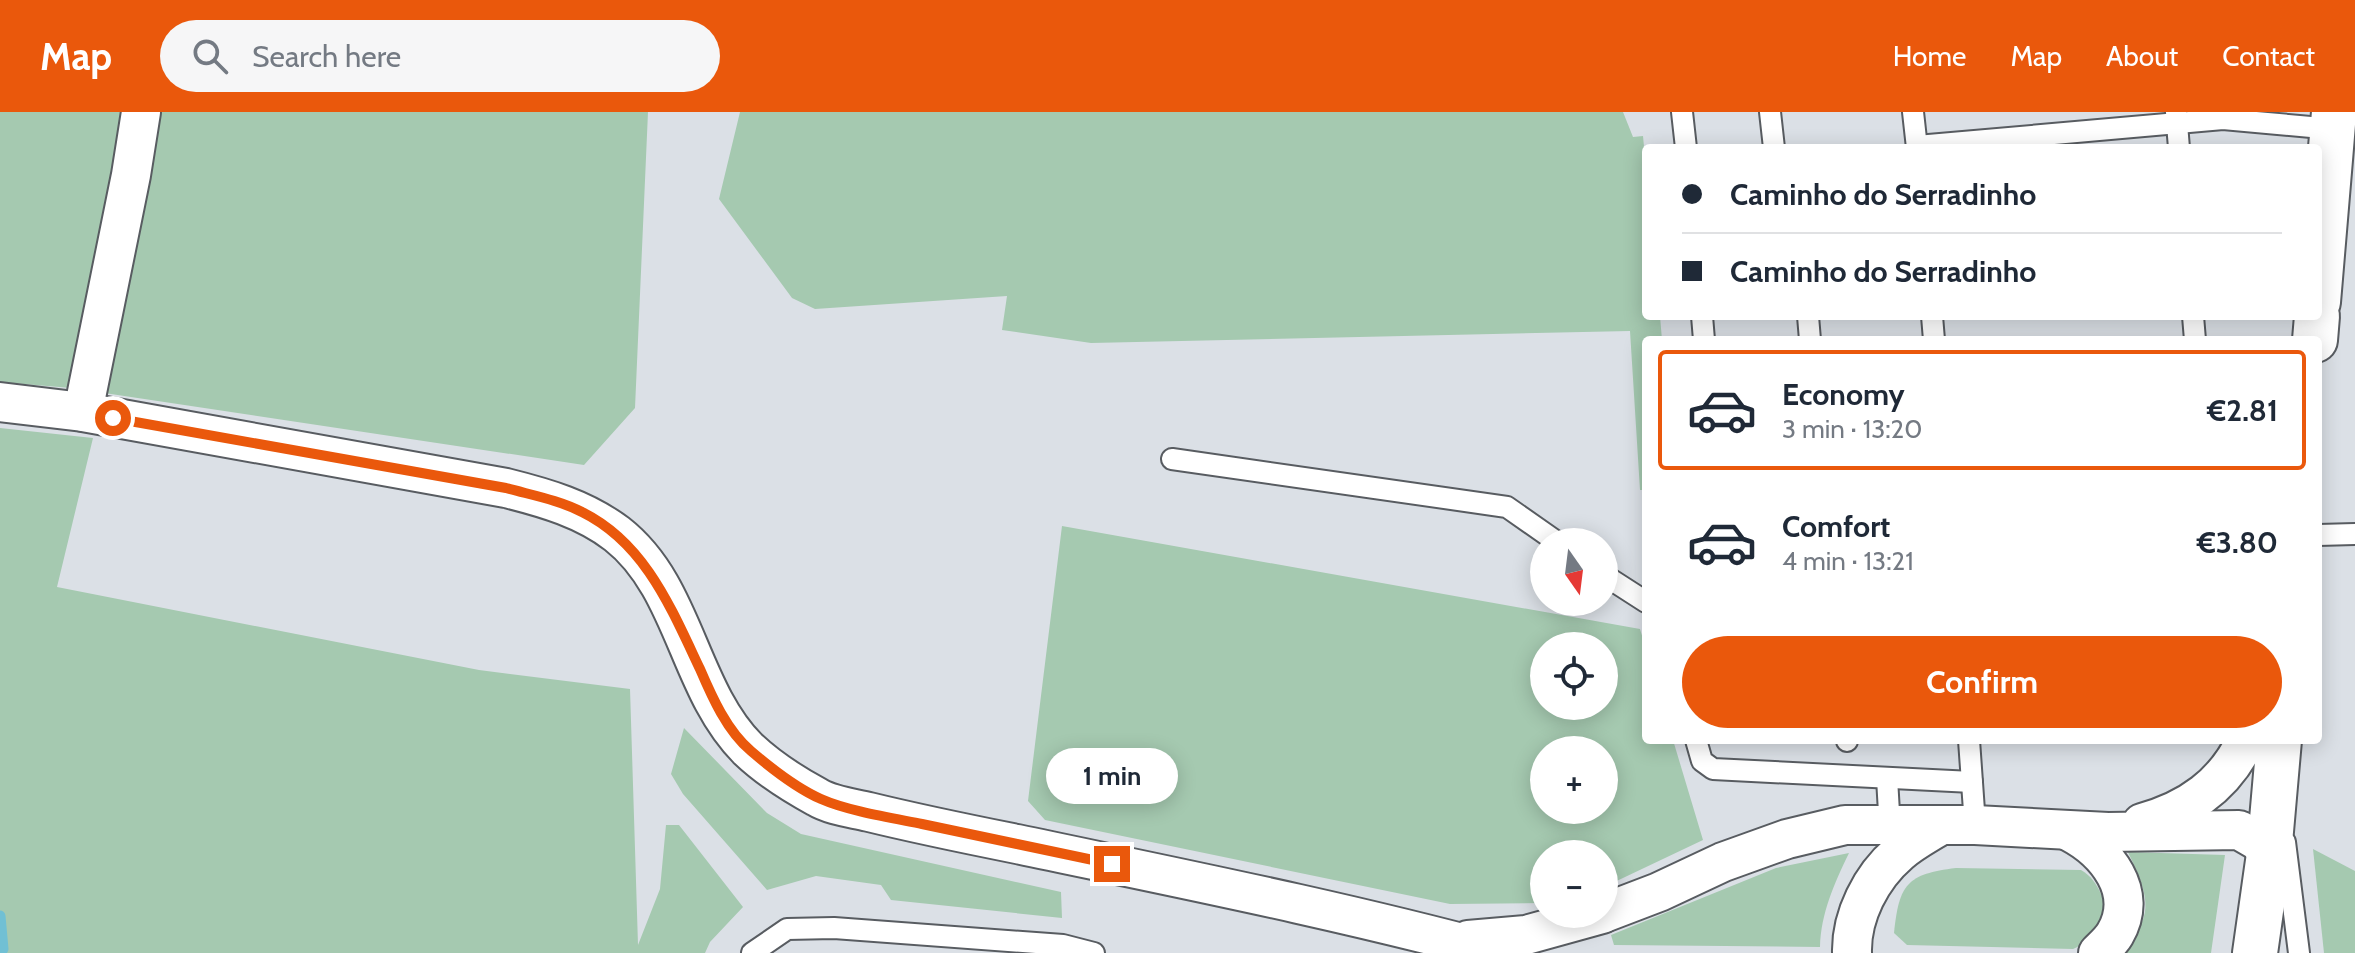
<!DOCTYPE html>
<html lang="en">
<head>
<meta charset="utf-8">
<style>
	:root { --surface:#fff; --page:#f6f6f7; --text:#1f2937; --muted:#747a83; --line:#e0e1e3; --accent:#ea580c }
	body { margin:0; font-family:Cabin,sans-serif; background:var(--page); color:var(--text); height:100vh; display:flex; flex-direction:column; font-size:30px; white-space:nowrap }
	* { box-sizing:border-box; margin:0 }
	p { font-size:26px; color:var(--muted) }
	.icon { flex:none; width:44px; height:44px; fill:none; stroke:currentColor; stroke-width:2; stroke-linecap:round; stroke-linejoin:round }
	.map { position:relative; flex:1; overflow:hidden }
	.sheet { position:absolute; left:1642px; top:224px; width:680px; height:408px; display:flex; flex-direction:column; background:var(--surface); border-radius:8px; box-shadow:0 4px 20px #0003 }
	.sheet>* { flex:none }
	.guide { position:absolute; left:1642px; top:32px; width:680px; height:176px; border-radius:8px; box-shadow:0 4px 20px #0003; display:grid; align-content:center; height:176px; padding:0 40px; background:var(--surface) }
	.needle { width:52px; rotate:166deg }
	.buttons { position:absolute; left:1530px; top:416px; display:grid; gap:16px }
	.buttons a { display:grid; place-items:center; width:88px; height:88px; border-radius:50%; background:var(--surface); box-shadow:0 4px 20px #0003; font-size:40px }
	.end { position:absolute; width:36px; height:36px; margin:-18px; border:10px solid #ea580c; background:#fff; box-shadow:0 0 0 4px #fff }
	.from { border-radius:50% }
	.bubble { position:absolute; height:56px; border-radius:28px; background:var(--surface); box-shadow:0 4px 20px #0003; font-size:26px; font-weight:700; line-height:56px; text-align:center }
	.guide b { display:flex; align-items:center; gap:28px; height:76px; font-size:30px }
	.guide b+b { border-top:2px solid var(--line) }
	.guide i { width:20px; height:20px; background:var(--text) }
	ul { padding:14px 0 0; list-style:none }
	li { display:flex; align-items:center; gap:24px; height:120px; margin:0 16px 12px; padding:0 24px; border:4px solid transparent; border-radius:8px }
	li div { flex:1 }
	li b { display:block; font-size:30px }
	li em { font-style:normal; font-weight:700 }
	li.current { border-color:var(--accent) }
	li>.icon { width:72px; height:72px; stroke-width:1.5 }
	.primary-button { display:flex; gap:16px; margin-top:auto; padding:16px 40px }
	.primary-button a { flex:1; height:92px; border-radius:48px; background:var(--accent); color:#fff; font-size:32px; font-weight:700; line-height:92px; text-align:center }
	header { display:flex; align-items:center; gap:48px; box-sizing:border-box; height:112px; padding:0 40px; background:var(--accent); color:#fff }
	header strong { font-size:38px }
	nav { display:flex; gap:44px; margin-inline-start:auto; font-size:28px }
	.search { width:560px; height:72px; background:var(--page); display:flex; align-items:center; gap:20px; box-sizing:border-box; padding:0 28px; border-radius:44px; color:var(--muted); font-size:30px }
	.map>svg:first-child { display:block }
</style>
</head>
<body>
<header>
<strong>Map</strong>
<div class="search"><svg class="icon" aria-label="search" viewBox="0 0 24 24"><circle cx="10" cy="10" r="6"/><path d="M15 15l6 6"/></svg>Search here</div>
<nav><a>Home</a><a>Map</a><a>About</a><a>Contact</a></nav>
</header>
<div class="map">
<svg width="2355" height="841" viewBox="0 0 2355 841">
	<rect width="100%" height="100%" fill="#dbe0e6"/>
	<g fill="#a5c9b0" fill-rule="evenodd">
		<path d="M0 0H648L635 296 584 353 71 276 0 270Z"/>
		<path d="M740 0H1623L1633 25 1643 24 1646 56V204H1660L1662 228H1646V378H1640L1630 219 1091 231 1002 218 1007 184 815 197 792 186 719 87Z"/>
		<path d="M0 316 93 326 57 475 479 558 630 577 638 833 660 777 666 713H679L743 795 710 830 705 841H0Z"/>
		<path d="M1062 414 1640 517 1646 537V628H1673L1703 728 1604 775V742H1544V791L1450 792 1045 708 1028 689ZM1544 534H1604V594H1544ZM1544 638H1604V698H1544Z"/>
		<path d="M684 616 767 701 801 722 1061 780 1062 806 891 788 881 773 816 764 767 778 683 682 671 662Z"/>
		<path d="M2313 737 2355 759V841H2324Z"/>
		<path d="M2128 740 2225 743 2211 841H2124C2126 829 2134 824 2140 814 2154 791 2138 762 2128 740Z"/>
		<path d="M1849 741C1834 772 1821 801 1820 835L1614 833 1611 823 1776 756Z"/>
		<path d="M1956 756 2081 758C2091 764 2096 771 2101 782 2112 808 2096 827 2073 837L1907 833 1894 821C1899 772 1907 762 1956 756Z"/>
	</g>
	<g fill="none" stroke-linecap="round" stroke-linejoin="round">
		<path stroke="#71c0d4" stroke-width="11" d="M0 804 3 837"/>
		<defs>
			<g id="service">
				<path d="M1682 0 1686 36"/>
				<path d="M1770 0 1774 36"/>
				<path d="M1913 0 1917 36"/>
				<path d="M2176 0 2179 36"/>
				<path d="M1917 34 2223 7 2333 17"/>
				<path d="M1702 204 1704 228"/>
				<path d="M1808 204 1810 228"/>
				<path d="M1932 204 1934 228"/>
				<path d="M2193 204 2195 228"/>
				<path d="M1172 347 1507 395 1557 430"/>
				<path d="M2318 423 2355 422"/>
				<path d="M1604 463 1646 490"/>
				<path d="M1696 628 1702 649 1713 657 1972 670"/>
				<path d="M1847 628V629"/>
				<path d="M1969 628 1975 713"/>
				<path d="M1887 666 1890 718"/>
				<path d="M2285 730 2299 841"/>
				<path d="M752 841 787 817 834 816 1063 833 1094 841"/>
			</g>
			<g id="minor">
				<path d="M0 290 83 300 506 376C546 386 584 397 617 422 685 475 688 577 748 637 768 656 793 672 817 685 832 694 853 696 869 700 918 712 967 722 1017 732 1178 766 1340 798 1499 841"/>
				<path d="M83 300 131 63 141 0"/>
				<path d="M2142 711C2189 698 2225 673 2246 628"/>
				<path d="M2070 720C2106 739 2140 780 2115 822 2111 829 2104 835 2098 841"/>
				<path d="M1604 801 1659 780 1723 750 1787 727 1845 713H1975L2108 720 2239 718 2258 729 2269 742"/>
				<path d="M1468 828 1526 823 1602 802"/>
				<path d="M1852 841C1851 804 1871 765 1899 741 1911 730 1927 722 1941 713"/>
			</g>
			<g id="tertiary">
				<path d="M2318 190 2334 0"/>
				<path d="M2315 228 2317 204"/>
				<path d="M2255 841 2269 742 2279 628"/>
			</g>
		</defs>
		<use href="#service" stroke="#585c61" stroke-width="24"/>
		<use href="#minor" stroke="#585c61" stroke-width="42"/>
		<use href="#tertiary" stroke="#585c61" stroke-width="48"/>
		<use href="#service" stroke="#fff" stroke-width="20"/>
		<use href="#minor" stroke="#fff" stroke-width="38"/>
		<use href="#tertiary" stroke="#fff" stroke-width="44"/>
	</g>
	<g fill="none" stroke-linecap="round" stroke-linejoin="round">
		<path stroke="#ea580c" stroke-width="10" d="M113 306 506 376C531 383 559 388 582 400 645 431 671 496 700 557 712 585 727 619 751 639 772 657 796 676 821 687 848 699 892 706 922 712 985 725 1049 739 1112 752"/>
	</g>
</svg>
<div class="buttons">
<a><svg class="needle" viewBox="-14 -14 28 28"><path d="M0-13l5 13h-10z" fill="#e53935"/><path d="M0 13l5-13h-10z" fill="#747a83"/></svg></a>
<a><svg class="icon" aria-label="locate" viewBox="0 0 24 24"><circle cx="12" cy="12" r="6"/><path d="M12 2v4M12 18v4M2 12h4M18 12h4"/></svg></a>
<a>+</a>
<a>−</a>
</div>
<i class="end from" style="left:113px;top:306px"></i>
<i class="end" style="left:1112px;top:752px"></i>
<div class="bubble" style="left:1046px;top:636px;width:132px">1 min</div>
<div class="guide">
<b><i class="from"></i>Caminho do Serradinho</b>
<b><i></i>Caminho do Serradinho</b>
</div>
<section class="sheet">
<ul>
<li class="current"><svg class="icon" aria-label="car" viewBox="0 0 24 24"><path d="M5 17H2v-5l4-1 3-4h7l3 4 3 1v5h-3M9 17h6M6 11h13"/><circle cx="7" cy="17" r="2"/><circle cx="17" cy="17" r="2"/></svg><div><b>Economy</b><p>3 min · 13:20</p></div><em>€2.81</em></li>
<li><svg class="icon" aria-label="car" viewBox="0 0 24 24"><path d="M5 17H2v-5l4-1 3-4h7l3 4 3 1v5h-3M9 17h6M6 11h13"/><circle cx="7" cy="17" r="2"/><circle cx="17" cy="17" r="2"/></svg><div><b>Comfort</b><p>4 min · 13:21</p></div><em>€3.80</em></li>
</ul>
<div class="primary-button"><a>Confirm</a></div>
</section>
</div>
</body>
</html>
